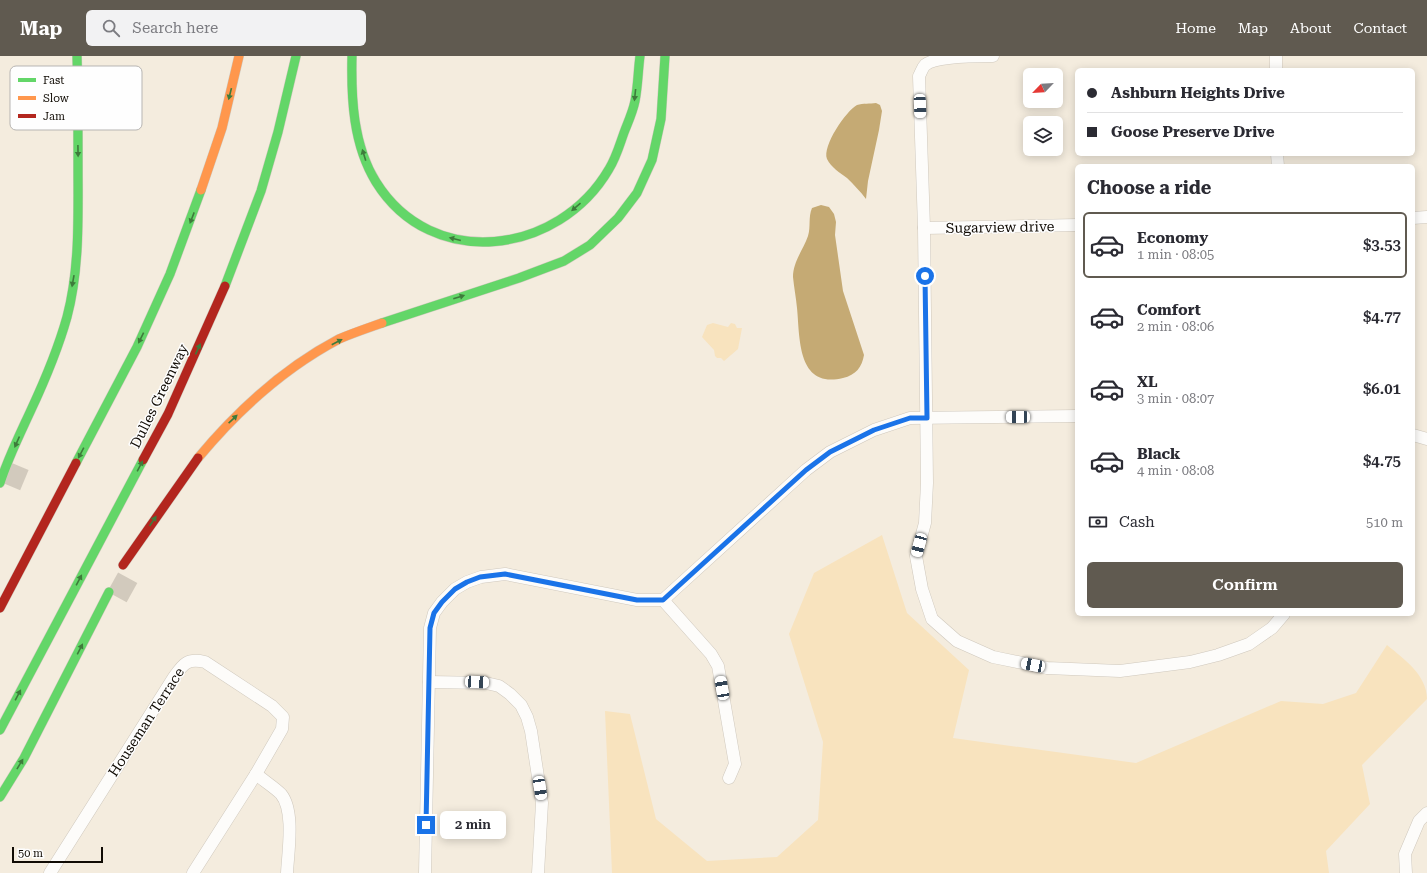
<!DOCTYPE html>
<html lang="en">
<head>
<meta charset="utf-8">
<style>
	:root { --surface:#fff; --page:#f2f2f3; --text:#2b2b33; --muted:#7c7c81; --line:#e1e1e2; --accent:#605a50 }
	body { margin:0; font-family:"Roboto Serif",serif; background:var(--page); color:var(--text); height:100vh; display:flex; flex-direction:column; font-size:15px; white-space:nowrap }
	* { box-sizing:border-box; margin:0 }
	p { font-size:13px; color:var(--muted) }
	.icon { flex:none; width:22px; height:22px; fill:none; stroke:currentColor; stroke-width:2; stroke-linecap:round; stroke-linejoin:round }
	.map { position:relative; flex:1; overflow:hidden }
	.side { position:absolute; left:1075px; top:108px; width:340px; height:452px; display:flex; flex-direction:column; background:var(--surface); border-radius:6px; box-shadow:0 2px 10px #0003 }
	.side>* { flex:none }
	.hud { position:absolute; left:1075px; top:12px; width:340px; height:88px; border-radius:6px; box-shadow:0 2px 10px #0003; display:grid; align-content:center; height:88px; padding:0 12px; background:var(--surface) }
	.needle { width:26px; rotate:245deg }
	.fabs { position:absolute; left:1023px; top:12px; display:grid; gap:8px }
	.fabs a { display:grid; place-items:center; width:40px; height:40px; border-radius:6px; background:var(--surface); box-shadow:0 2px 10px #0003; font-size:20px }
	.scale { position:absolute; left:12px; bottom:10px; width:91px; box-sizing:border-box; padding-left:4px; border:2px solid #100b04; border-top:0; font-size:11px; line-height:14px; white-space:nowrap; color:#100b04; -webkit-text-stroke:3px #fefefe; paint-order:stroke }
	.end { position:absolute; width:18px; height:18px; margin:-9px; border:5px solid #1a73e8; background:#fff; box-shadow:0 0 0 2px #fff }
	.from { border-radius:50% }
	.bubble { position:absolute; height:28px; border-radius:6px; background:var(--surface); box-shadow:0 2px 10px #0003; font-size:13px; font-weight:600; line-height:28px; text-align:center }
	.car { position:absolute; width:12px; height:24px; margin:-12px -6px; border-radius:5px; box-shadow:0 0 3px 1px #0007; background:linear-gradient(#fff 24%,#345 0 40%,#fff 0 76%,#345 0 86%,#fff 0) }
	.hud b { display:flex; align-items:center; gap:14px; height:38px; font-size:15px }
	.hud b+b { border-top:1px solid var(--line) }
	.hud i { width:10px; height:10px; background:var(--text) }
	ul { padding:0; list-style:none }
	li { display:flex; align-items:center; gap:12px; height:66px; margin:0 8px 6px; padding:0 4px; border:2px solid transparent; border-radius:6px }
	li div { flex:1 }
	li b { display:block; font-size:15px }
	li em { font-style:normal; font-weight:600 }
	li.on { border-color:var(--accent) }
	li>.icon { width:36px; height:36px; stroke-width:1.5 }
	h2 { padding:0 12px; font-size:18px; line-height:48px }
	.pay { display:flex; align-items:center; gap:10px; height:44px; padding:0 12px; font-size:15px }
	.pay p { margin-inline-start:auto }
	.primary-button { display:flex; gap:8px; margin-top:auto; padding:8px 12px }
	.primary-button a { flex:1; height:46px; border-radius:6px; background:var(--accent); color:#fff; font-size:16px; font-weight:600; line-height:46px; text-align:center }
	header { display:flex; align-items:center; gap:24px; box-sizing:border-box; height:56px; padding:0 20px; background:var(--accent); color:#fff }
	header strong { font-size:19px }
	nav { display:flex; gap:22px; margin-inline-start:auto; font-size:14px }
	.search { width:280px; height:36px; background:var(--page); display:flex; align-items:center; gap:10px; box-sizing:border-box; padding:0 14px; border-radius:6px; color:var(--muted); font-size:15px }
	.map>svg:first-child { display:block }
</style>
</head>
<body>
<header>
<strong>Map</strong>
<div class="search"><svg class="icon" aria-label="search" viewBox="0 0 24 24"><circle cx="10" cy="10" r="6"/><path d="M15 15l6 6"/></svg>Search here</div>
<nav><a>Home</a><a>Map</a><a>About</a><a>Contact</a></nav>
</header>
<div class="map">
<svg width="1427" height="817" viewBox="0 0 1427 817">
	<rect width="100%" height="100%" fill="#f4ecde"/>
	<g fill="#f8e3be">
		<path d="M713 267 728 271 731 267 735 268 737 272H742L738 293 724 305 721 302H717L715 300 714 294 702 281 707 269Z"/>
		<path d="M882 479 907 557 969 614 953 682 1136 707 1281 645 1323 648 1356 637 1387 589C1404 603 1427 619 1427 643L1362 709 1370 748 1326 795 1329 817H612L605 655 630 658 656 763 707 805 777 801 818 764 823 686 789 578 814 517Z"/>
	</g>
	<g fill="#c5aa74">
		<path d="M876 47 880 49 882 55 879 74 868 125 866 143C860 135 854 129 847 122 840 117 831 111 827 103 822 90 846 55 857 49 863 47 870 48 876 47Z"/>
		<path d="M821 149 829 151 834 158 836 166 835 179 843 235 864 299C862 311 856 319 843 322 797 333 800 282 797 252 796 242 794 231 793 221 793 206 803 194 808 180 811 171 808 161 812 152Z"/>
	</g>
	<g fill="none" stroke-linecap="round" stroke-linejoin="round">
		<g stroke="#d2cabd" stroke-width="22" stroke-dasharray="22 11" stroke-linecap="butt">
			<path d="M10 430 22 401"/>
			<path d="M117 541 132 514"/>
		</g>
		<defs>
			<g id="street">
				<path d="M993 0C977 0 936 0 925 9 922 12 921 17 919 20L924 172 927 427 925 467 916 500 922 533 932 563 957 585 993 601 1047 612 1120 615 1190 606 1218 599 1249 588 1272 572 1284 558"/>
				<path d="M1276 0V14"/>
				<path d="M1277 98 1278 110"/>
				<path d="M1413 162 1427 161"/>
				<path d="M924 172 1077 169"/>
				<path d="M1413 379 1427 383"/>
				<path d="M663 544 711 598 718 610 735 708 729 722"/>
				<path d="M429 626 486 627 499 630 510 638 521 649 527 661 531 675 542 747 538 817"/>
				<path d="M256 718C264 725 274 731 281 738 295 755 288 796 287 817"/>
				<path d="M50 817 174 621C183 608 187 602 205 606L272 650 283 661 282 673 256 718 193 817"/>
				<path d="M425 817 430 572 434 557 442 546 455 533 467 526 481 521 505 518 637 544H663L806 414 830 396 874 374 910 362 1077 360"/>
				<path d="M1406 817 1405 798 1419 765 1427 757"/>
			</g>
			<g id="fast">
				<path d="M352 0C351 42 353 89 376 126 432 216 559 199 609 113 617 100 620 87 625 74 629 64 633 55 635 45 638 30 638 15 640 0"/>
				<path d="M225 230 261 135 278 76 296 0"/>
				<path d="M382 267 519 222 564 205 590 189 618 162 637 137 652 104 661 63 665 0"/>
				<path d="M76 407 137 291 170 218 201 134"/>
				<path d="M0 427C8 402 20 378 31 354 45 324 58 293 67 261 80 212 78 160 78 109 78 73 78 36 77 0"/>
				<path d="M0 674 143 404"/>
				<path d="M0 741 24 702 109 536"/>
			</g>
			<g id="slow">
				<path d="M201 134 222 72 239 0"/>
				<path d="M198 402C237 355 284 312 339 283 353 277 368 272 382 267"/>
			</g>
			<g id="jam">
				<path d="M143 404 168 358 225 230"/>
				<path d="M123 509 198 402"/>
				<path d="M0 552 76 407"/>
			</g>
		</defs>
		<use href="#street" stroke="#cfc8bd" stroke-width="13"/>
		<use href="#fast" stroke="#cfc8bd" stroke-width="10"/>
		<use href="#slow" stroke="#cfc8bd" stroke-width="10"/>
		<use href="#jam" stroke="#cfc8bd" stroke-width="10"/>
		<use href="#street" stroke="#fdfcfa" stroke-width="12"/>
		<use href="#fast" stroke="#63d668" stroke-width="9"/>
		<use href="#slow" stroke="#ff974d" stroke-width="9"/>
		<use href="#jam" stroke="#b3261e" stroke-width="9"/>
	</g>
	<defs><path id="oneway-solid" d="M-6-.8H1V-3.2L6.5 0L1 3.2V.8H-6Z"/></defs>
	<g fill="#3e7b3b">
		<use href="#oneway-solid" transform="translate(230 38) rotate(104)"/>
		<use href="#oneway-solid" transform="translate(635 39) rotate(96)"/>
		<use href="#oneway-solid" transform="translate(78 95) rotate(89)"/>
		<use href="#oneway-solid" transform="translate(364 99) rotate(-107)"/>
		<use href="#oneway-solid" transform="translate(576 151) rotate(139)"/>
		<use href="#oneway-solid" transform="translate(192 162) rotate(111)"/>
		<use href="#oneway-solid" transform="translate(455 183) rotate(-166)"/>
		<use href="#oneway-solid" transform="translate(73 225) rotate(100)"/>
		<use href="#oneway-solid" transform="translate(459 241) rotate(-18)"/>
		<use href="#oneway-solid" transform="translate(141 282) rotate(116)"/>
		<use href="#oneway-solid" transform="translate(337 286) rotate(-28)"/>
		<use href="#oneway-solid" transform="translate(198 293) rotate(-65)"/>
		<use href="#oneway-solid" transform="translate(233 363) rotate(-43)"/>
		<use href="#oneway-solid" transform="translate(17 386) rotate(114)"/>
		<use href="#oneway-solid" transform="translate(81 397) rotate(118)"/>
		<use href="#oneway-solid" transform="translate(140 410) rotate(-62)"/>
		<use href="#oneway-solid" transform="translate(153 465) rotate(-56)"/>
		<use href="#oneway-solid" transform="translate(79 524) rotate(-62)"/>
		<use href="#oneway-solid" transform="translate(80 593) rotate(-63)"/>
		<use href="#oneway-solid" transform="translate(18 639) rotate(-62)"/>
		<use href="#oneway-solid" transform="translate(20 708) rotate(-59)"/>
	</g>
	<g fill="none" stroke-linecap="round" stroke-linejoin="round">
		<path stroke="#1a73e8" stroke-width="5" d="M426 769 430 572 434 557 442 546 455 533 467 526 480 521 505 518 637 544H663L806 414 830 396 874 374 910 362H927L925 220"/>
	</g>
	<g text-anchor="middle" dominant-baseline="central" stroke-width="3" stroke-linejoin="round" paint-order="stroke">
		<g font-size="14" fill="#100b04" stroke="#fefefe">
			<text transform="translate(1000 171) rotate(-1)">Sugarview drive</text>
			<text transform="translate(159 340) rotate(-64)">Dulles Greenway</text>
			<text transform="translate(146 666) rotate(-57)">Houseman Terrace</text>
		</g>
	</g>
	<rect x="10" y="10" width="132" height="64" rx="6" fill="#fefefe" stroke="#b7b5b3" stroke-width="1"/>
	<rect x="18" y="22" width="18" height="4" fill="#63d668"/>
	<rect x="18" y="40" width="18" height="4" fill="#ff974d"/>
	<rect x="18" y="58" width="18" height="4" fill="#b3261e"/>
	<g font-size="11" fill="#100b04">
		<text x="43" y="28">Fast</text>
		<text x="43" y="46">Slow</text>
		<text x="43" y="64">Jam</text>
	</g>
</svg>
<div class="fabs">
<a><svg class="needle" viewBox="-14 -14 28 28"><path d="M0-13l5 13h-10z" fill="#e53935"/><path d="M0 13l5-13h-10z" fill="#7c7c81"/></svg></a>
<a><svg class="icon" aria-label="layers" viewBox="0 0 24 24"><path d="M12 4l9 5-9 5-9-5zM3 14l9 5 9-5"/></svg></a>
</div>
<div class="scale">50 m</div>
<i class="end from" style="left:925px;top:220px"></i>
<i class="end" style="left:426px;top:769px"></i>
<div class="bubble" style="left:440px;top:755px;width:66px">2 min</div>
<i class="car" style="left:920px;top:50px;rotate:178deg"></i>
<i class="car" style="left:1018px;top:361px;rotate:270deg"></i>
<i class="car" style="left:919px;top:489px;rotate:195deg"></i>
<i class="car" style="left:1033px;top:609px;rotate:281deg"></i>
<i class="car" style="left:477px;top:626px;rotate:93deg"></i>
<i class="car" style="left:722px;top:632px;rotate:350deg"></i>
<i class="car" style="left:540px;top:732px;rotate:171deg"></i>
<div class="hud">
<b><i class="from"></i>Ashburn Heights Drive</b>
<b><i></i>Goose Preserve Drive</b>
</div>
<section class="side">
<h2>Choose a ride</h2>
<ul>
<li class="on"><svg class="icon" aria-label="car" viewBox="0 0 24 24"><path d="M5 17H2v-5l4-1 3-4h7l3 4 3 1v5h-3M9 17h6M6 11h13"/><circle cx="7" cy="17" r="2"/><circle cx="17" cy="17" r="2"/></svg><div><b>Economy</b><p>1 min · 08:05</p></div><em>$3.53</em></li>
<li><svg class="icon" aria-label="car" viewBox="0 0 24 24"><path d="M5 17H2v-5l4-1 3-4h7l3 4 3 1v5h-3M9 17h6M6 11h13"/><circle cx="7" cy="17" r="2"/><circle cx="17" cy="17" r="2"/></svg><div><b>Comfort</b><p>2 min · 08:06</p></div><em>$4.77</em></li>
<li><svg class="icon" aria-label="car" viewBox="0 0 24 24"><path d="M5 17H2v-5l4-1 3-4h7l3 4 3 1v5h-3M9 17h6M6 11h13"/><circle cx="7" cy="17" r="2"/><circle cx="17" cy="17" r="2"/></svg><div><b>XL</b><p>3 min · 08:07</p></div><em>$6.01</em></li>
<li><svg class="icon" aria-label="car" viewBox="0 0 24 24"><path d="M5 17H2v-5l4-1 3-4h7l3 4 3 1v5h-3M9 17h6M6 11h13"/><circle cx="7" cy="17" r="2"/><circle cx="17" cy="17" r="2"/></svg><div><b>Black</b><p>4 min · 08:08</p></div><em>$4.75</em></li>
</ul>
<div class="pay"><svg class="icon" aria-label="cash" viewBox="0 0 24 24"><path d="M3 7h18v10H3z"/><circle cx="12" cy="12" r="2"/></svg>Cash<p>510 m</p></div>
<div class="primary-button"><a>Confirm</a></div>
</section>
</div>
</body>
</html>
